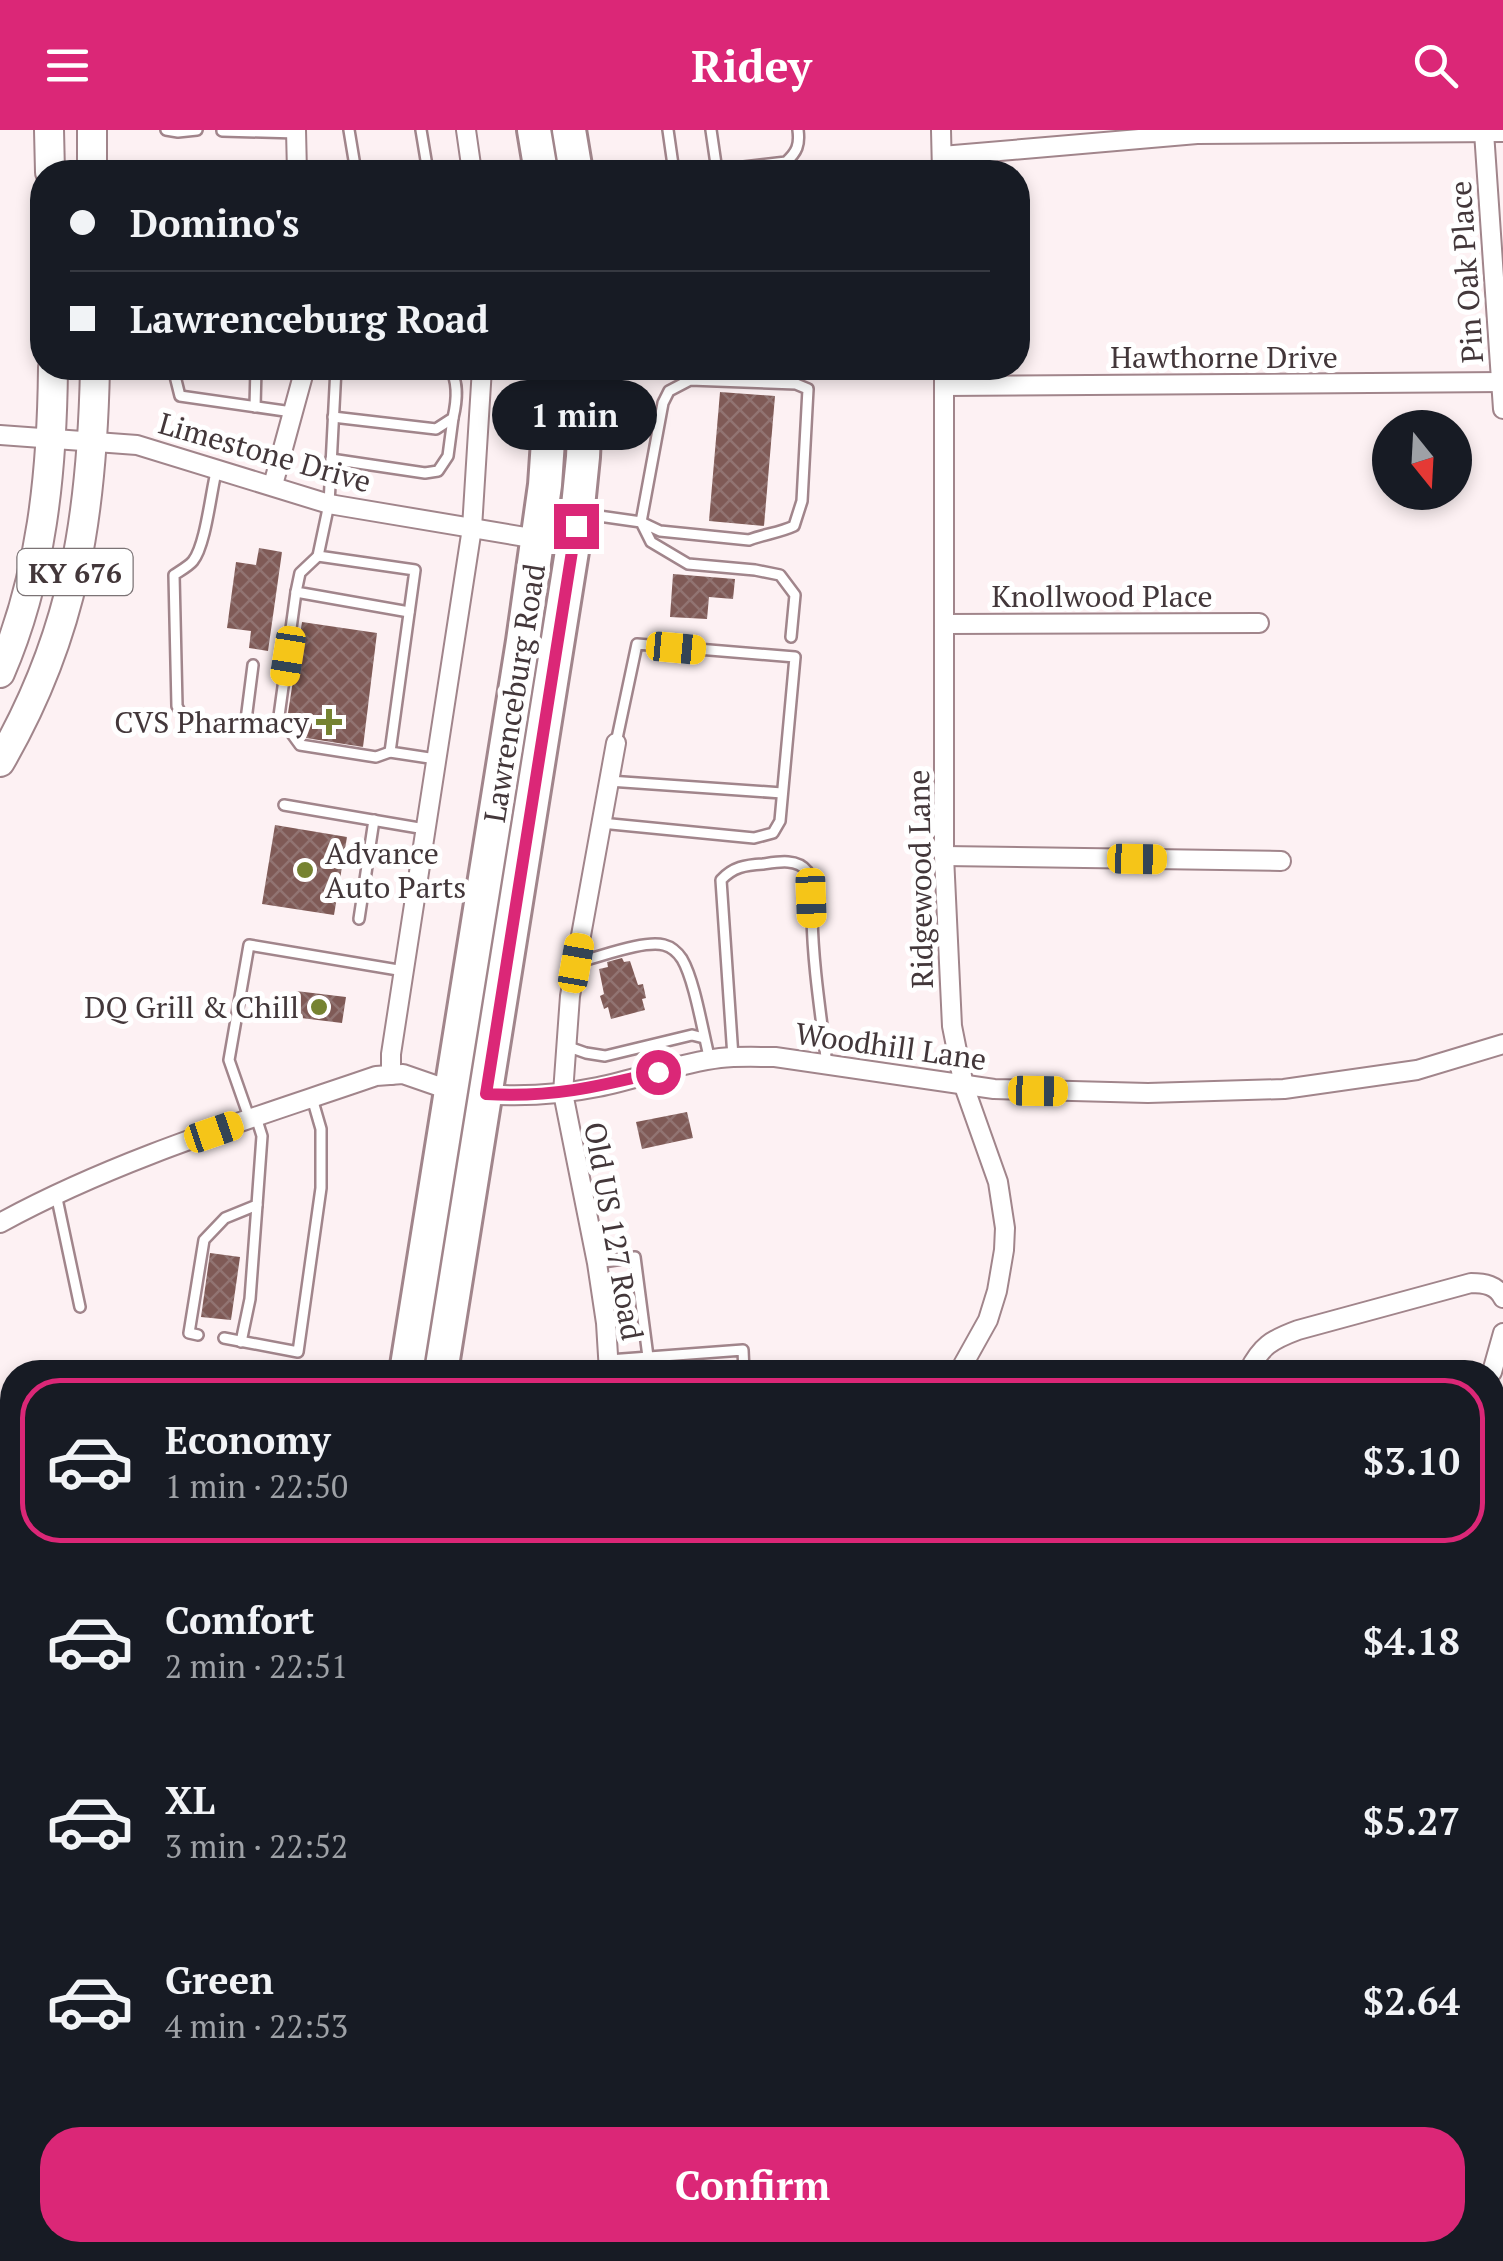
<!DOCTYPE html>
<html lang="en">
<head>
<meta charset="utf-8">
<style>
	:root { --surface:#171b24; --page:#242831; --text:#f1f3f6; --muted:#9ea1a6; --line:#363941; --accent:#db2777 }
	body { margin:0; font-family:"PT Serif",serif; background:var(--page); color:var(--text); height:100vh; display:flex; flex-direction:column; font-size:38px; white-space:nowrap }
	* { box-sizing:border-box; margin:0 }
	p { font-size:32px; color:var(--muted) }
	.icon { flex:none; width:55px; height:55px; fill:none; stroke:currentColor; stroke-width:2; stroke-linecap:round; stroke-linejoin:round }
	.map { position:relative; flex:1; overflow:hidden }
	.details { position:absolute; left:0px; top:1230px; width:1505px; height:902px; display:flex; flex-direction:column; background:var(--surface); border-radius:40px 40px 0 0; box-shadow:0 5px 15px #0003 }
	.details>* { flex:none }
	.guide { position:absolute; left:30px; top:30px; width:1000px; height:220px; border-radius:40px; box-shadow:0 5px 15px #0003; display:grid; align-content:center; height:220px; padding:0 40px; background:var(--surface) }
	.needle { width:65px; rotate:162deg }
	.fabs { position:absolute; left:1372px; top:280px; display:grid; gap:20px }
	.fabs a { display:grid; place-items:center; width:100px; height:100px; border-radius:50%; background:var(--surface); box-shadow:0 5px 15px #0003; font-size:50px }
	.end { position:absolute; width:45px; height:45px; margin:-22px; border:12px solid #db2777; background:#fff; box-shadow:0 0 0 5px #fff }
	.from { border-radius:50% }
	.bubble { position:absolute; height:70px; border-radius:35px; background:var(--surface); box-shadow:0 5px 15px #0003; font-size:32px; font-weight:600; line-height:70px; text-align:center }
	.car { position:absolute; width:30px; height:60px; margin:-30px -15px; border-radius:12px; box-shadow:0 0 8px 2px #0007; background:linear-gradient(#f5c518 24%,#345 0 40%,#f5c518 0 76%,#345 0 86%,#f5c518 0) }
	.guide b { display:flex; align-items:center; gap:35px; height:95px; font-size:38px }
	.guide b+b { border-top:2px solid var(--line) }
	.guide i { width:25px; height:25px; background:var(--text) }
	ul { padding:18px 0 0; list-style:none }
	li { display:flex; align-items:center; gap:30px; height:165px; margin:0 20px 15px; padding:0 20px; border:5px solid transparent; border-radius:40px }
	li div { flex:1 }
	li b { display:block; font-size:38px }
	li em { font-style:normal; font-weight:600 }
	li.current { border-color:var(--accent) }
	li>.icon { width:90px; height:90px; stroke-width:1.5 }
	.action { display:flex; gap:20px; margin-top:auto; padding:20px 40px }
	.action a { flex:1; height:115px; border-radius:40px; background:var(--accent); color:#fff; font-size:40px; font-weight:600; line-height:115px; text-align:center }
	header { display:flex; justify-content:space-between; align-items:center; height:130px; padding:0 40px; background:var(--accent); color:#fff; font-size:45px; font-weight:600 }
	.map>svg:first-child { display:block }
</style>
</head>
<body>
<header><svg class="icon" aria-label="menu" viewBox="0 0 24 24"><path d="M4 6h16M4 12h16M4 18h16"/></svg>Ridey<svg class="icon" aria-label="search" viewBox="0 0 24 24"><circle cx="10" cy="10" r="6"/><path d="M15 15l6 6"/></svg></header>
<div class="map">
<svg width="1503" height="2131" viewBox="0 0 1503 2131">
	<defs>
		<pattern id="building-cross-hatch" width="8" height="8" patternUnits="userSpaceOnUse" patternTransform="scale(2.5)"><rect width="8" height="8" fill="#7f5a56"/><path d="M0 0l8 8M0 8l8-8" fill="none" stroke="#917472"/></pattern>
	</defs>
	<rect width="100%" height="100%" fill="#fdf1f3"/>
	<g fill="url(#building-cross-hatch)">
		<path d="M720 262 775 266 764 396 709 391Z"/>
		<path d="M259 418 282 422 268 521 249 518 251 501 227 498 236 432 256 435Z"/>
		<path d="M673 444 735 449 733 469 709 467 707 489 670 487Z"/>
		<path d="M302 492 377 503 363 617 306 608 288 583Z"/>
		<path d="M275 695 347 707 334 785 262 774Z"/>
		<path d="M622 828 624 832 630 831 638 855 643 854 646 868 642 869 645 880 611 889 608 877 604 879 600 866 604 864 599 839 608 837 607 832Z"/>
		<path d="M296 861 346 867 342 893 293 887Z"/>
		<path d="M687 982 693 1008 642 1019 636 992Z"/>
		<path d="M210 1123 240 1127 231 1190 201 1187Z"/>
	</g>
	<g fill="none" stroke-linecap="round" stroke-linejoin="round">
		<defs>
			<g id="lane">
				<path d="M166 0 178 2 197 0"/>
				<path d="M349 0 356 42"/>
				<path d="M421 0 428 42"/>
				<path d="M668 0 674 42"/>
				<path d="M711 0 717 41"/>
				<path d="M222 1 297 3"/>
				<path d="M701 42 786 32C797 22 800 15 798 0"/>
				<path d="M173 238 180 266 292 282"/>
				<path d="M336 238 329 374 318 426 415 440 390 622 436 629"/>
				<path d="M255 277 256 238"/>
				<path d="M333 287 436 299 453 288C457 271 459 253 450 238"/>
				<path d="M331 329 425 343 438 341 448 326 453 288"/>
				<path d="M217 338C211 360 206 415 193 431 189 436 180 441 174 445L177 576C180 581 182 587 187 590 204 604 228 597 246 590L253 535"/>
				<path d="M585 384 641 392 660 401 749 410C764 404 779 403 794 396L802 371 808 259 796 254 690 250 669 261 663 273 641 392 651 412 688 434 755 440 780 445 795 465 791 507"/>
				<path d="M318 426 300 443 296 462 409 482"/>
				<path d="M296 462 279 586 300 615 376 627 390 622"/>
				<path d="M609 651 782 663"/>
				<path d="M284 675 425 699"/>
				<path d="M601 693 754 708 773 703 780 691 795 527 637 514 616 613"/>
				<path d="M359 789 374 690"/>
				<path d="M578 832C600 827 643 810 664 815 672 817 678 823 682 829 695 851 703 904 710 930"/>
				<path d="M566 916 586 923 605 926 692 905 704 908"/>
				<path d="M733 927 721 750C733 737 745 735 763 734 777 732 797 728 807 741 817 752 811 772 812 786 813 837 821 885 827 935"/>
				<path d="M250 990 229 930 249 815 404 841"/>
				<path d="M56 1064 80 1177"/>
				<path d="M597 1133 635 1127 650 1242"/>
				<path d="M198 1205 189 1203 204 1110 225 1088 257 1075 262 1006 256 987"/>
				<path d="M224 1208 298 1222 321 1058V999L312 968"/>
				<path d="M241 1212 250 1169 257 1075"/>
				<path d="M609 1230 743 1220 744 1242"/>
				<path d="M0 1377 12 1374"/>
				<path d="M0 1554 12 1551"/>
				<path d="M0 1603 12 1601"/>
				<path d="M0 1657 12 1654"/>
				<path d="M0 1699 12 1696"/>
				<path d="M0 1736 12 1733"/>
				<path d="M0 1789 12 1786"/>
				<path d="M0 1844 12 1841"/>
				<path d="M0 1875 12 1872"/>
				<path d="M0 1922 12 1962"/>
				<path d="M1492 2113 1503 2122"/>
				<path d="M1161 2120 1173 2131"/>
				<path d="M452 2131 463 2120"/>
				<path d="M523 2131 533 2120"/>
			</g>
			<g id="street">
				<path d="M296 0 297 42"/>
				<path d="M466 0 472 42"/>
				<path d="M941 0 942 42"/>
				<path d="M1484 2 1503 279"/>
				<path d="M942 26 1197 4 1503 2"/>
				<path d="M944 238V726L952 896 964 956 998 1052 1005 1098 1004 1120 997 1161 988 1190 959 1242"/>
				<path d="M944 256 1503 252"/>
				<path d="M0 305 137 315 329 374 543 410"/>
				<path d="M273 355 305 238"/>
				<path d="M945 494 1259 493"/>
				<path d="M944 726 1281 731"/>
				<path d="M391 945V924L472 398 482 238"/>
				<path d="M480 964C520 967 559 965 598 957 638 949 679 933 720 928 738 926 757 927 775 927L994 959 1148 963 1284 959 1417 940 1503 914"/>
				<path d="M0 1093C119 1028 248 990 376 946L403 944 455 962"/>
				<path d="M609 1242 606 1193 597 1133 563 963 570 866 616 613"/>
				<path d="M1248 1242C1261 1216 1271 1210 1298 1200L1471 1153C1484 1153 1497 1155 1503 1168"/>
				<path d="M1492 1242 1503 1203"/>
				<path d="M414 2120 425 2131"/>
				<path d="M852 2131 864 2120"/>
			</g>
			<g id="primary">
				<path d="M49 0 50 42"/>
				<path d="M92 0V42"/>
				<path d="M0 543C42 446 52 342 53 238"/>
				<path d="M0 632C75 503 92 384 95 238"/>
				<path d="M1492 2057 1503 2047"/>
				<path d="M1415 2131 1426 2120"/>
			</g>
			<g id="highway">
				<path d="M534 0 541 42"/>
				<path d="M569 0 576 42"/>
				<path d="M406 1242 523 511 545 355 553 238"/>
				<path d="M441 1242 576 396 583 327 587 238"/>
				<path d="M291 2131 292 2120"/>
				<path d="M325 2131 326 2120"/>
			</g>
		</defs>
		<use href="#lane" stroke="#a1858b" stroke-width="14"/>
		<use href="#street" stroke="#a1858b" stroke-width="22"/>
		<use href="#primary" stroke="#a1858b" stroke-width="32"/>
		<use href="#highway" stroke="#a1858b" stroke-width="38"/>
		<use href="#lane" stroke="#fff" stroke-width="9"/>
		<use href="#street" stroke="#fff" stroke-width="18"/>
		<use href="#primary" stroke="#fff" stroke-width="28"/>
		<use href="#highway" stroke="#fff" stroke-width="32"/>
	</g>
	<g fill="none" stroke-linecap="round" stroke-linejoin="round">
		<path stroke="#db2777" stroke-width="12" d="M576 396 486 964C550 968 597 957 658 942"/>
	</g>
	<g fill="#768331" stroke="#fff" stroke-width="4">
		<path d="M324 577h10v10h10v10h-10v10h-10v-10h-10v-10h10z"/>
		<circle cx="305" cy="740" r="10"/>
		<circle cx="319" cy="877" r="10"/>
	</g>
	<g text-anchor="middle" dominant-baseline="central" stroke-width="10" stroke-linejoin="round" paint-order="stroke">
		<rect fill="#fff" stroke="#7b7375" stroke-width="2.5" x="17.5" y="419" width="115" height="46" rx="8"/>
		<g font-size="28" font-weight="bold" fill="#43373a">
			<text x="75" y="442">KY 676</text>
		</g>
		<g font-size="30" fill="#43373a" stroke="#fff">
			<text transform="translate(1466 142) rotate(-94)">Pin Oak Place</text>
			<text x="1224" y="227">Hawthorne Drive</text>
			<text transform="translate(265 322) rotate(16)">Limestone Drive</text>
			<text x="1102" y="466">Knollwood Place</text>
			<text transform="translate(514 563) rotate(-81)">Lawrenceburg Road</text>
			<text transform="translate(920 749) rotate(-91)">Ridgewood Lane</text>
			<text transform="translate(891 916) rotate(8)">Woodhill Lane</text>
			<text transform="translate(614 1101) rotate(80)">Old US 127 Road</text>
		</g>
		<g font-size="30" fill="#43373a" stroke="#fff" text-anchor="end">
			<text x="309" y="592">CVS Pharmacy</text>
			<text x="325" y="723" text-anchor="start">Advance<tspan x="325" dy="34">Auto Parts</tspan></text>
			<text x="299" y="877">DQ Grill &amp; Chill</text>
		</g>
	</g>
</svg>
<div class="fabs">
<a><svg class="needle" viewBox="-14 -14 28 28"><path d="M0-13l5 13h-10z" fill="#e53935"/><path d="M0 13l5-13h-10z" fill="#9ea1a6"/></svg></a>
</div>
<i class="end from" style="left:658px;top:942px"></i>
<i class="end" style="left:576px;top:396px"></i>
<div class="bubble" style="left:492px;top:250px;width:165px">1 min</div>
<i class="car" style="left:676px;top:518px;rotate:95deg"></i>
<i class="car" style="left:288px;top:526px;rotate:189deg"></i>
<i class="car" style="left:1137px;top:729px;rotate:91deg"></i>
<i class="car" style="left:811px;top:768px;rotate:178deg"></i>
<i class="car" style="left:576px;top:833px;rotate:10deg"></i>
<i class="car" style="left:1038px;top:961px;rotate:91deg"></i>
<i class="car" style="left:214px;top:1002px;rotate:71deg"></i>
<div class="guide">
<b><i class="from"></i>Domino's</b>
<b><i></i>Lawrenceburg Road</b>
</div>
<section class="details">
<ul>
<li class="current"><svg class="icon" aria-label="car" viewBox="0 0 24 24"><path d="M5 17H2v-5l4-1 3-4h7l3 4 3 1v5h-3M9 17h6M6 11h13"/><circle cx="7" cy="17" r="2"/><circle cx="17" cy="17" r="2"/></svg><div><b>Economy</b><p>1 min · 22:50</p></div><em>$3.10</em></li>
<li><svg class="icon" aria-label="car" viewBox="0 0 24 24"><path d="M5 17H2v-5l4-1 3-4h7l3 4 3 1v5h-3M9 17h6M6 11h13"/><circle cx="7" cy="17" r="2"/><circle cx="17" cy="17" r="2"/></svg><div><b>Comfort</b><p>2 min · 22:51</p></div><em>$4.18</em></li>
<li><svg class="icon" aria-label="car" viewBox="0 0 24 24"><path d="M5 17H2v-5l4-1 3-4h7l3 4 3 1v5h-3M9 17h6M6 11h13"/><circle cx="7" cy="17" r="2"/><circle cx="17" cy="17" r="2"/></svg><div><b>XL</b><p>3 min · 22:52</p></div><em>$5.27</em></li>
<li><svg class="icon" aria-label="car" viewBox="0 0 24 24"><path d="M5 17H2v-5l4-1 3-4h7l3 4 3 1v5h-3M9 17h6M6 11h13"/><circle cx="7" cy="17" r="2"/><circle cx="17" cy="17" r="2"/></svg><div><b>Green</b><p>4 min · 22:53</p></div><em>$2.64</em></li>
</ul>
<div class="action"><a>Confirm</a></div>
</section>
</div>
</body>
</html>
